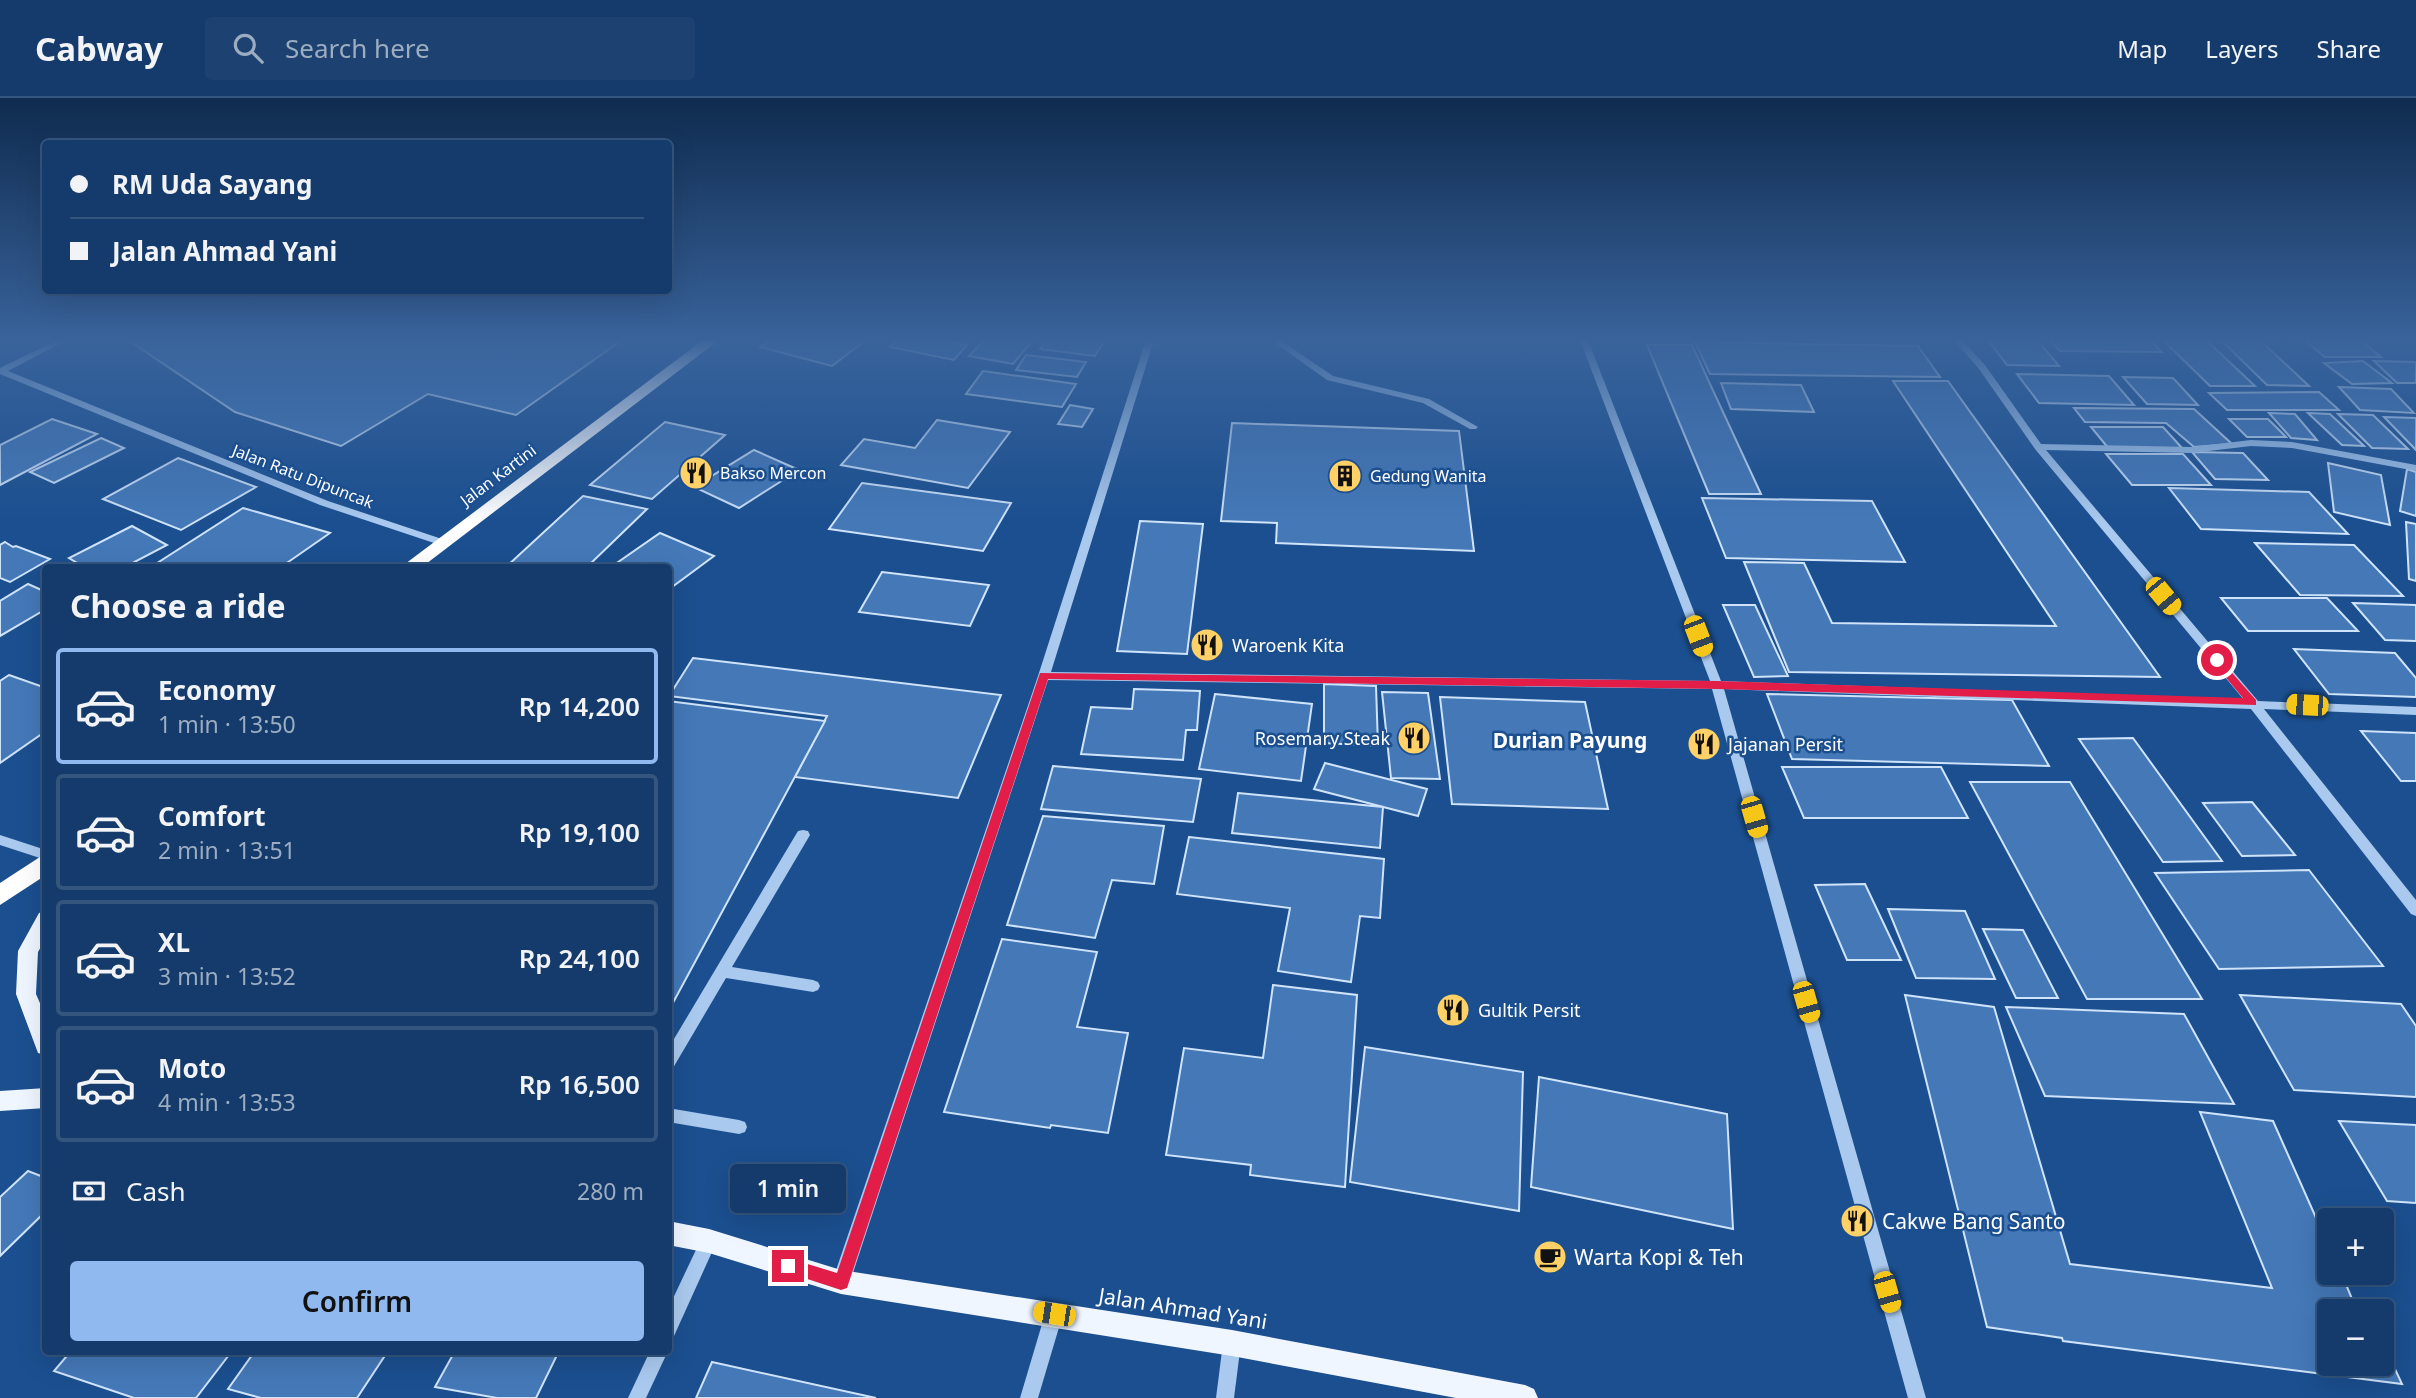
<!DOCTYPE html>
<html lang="en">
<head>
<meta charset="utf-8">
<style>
	:root { --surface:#143b6b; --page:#1d4271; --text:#f1f3f6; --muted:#9dadc1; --line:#33557e; --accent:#90b9f0 }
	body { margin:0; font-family:"Noto Sans",sans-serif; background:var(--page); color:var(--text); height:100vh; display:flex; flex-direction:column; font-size:26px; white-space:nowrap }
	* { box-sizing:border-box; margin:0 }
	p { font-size:23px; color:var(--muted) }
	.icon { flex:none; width:38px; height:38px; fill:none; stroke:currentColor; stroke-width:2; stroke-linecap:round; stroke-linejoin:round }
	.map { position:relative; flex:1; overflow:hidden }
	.panel { position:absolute; left:42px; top:466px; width:630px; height:791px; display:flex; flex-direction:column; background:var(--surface); border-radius:7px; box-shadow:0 7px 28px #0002,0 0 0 2px var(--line) }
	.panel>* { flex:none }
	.guide { position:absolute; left:42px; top:42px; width:630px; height:154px; border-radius:7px; box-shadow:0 7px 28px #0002,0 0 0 2px var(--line); display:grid; align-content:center; height:154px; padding:0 28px; background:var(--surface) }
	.tools { position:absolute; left:2317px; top:1110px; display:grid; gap:14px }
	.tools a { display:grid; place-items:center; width:77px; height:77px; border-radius:7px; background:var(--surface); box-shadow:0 7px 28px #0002,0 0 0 2px var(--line); font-size:35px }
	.end { position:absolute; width:32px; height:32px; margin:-16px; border:9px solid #e11d48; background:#fff; box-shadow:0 0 0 4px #fff }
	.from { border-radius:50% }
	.bubble { position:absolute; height:49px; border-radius:7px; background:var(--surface); box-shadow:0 7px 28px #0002,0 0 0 2px var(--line); font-size:23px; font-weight:600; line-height:49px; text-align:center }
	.car { position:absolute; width:21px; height:42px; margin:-21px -10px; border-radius:9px; box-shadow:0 0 5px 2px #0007; background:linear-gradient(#f5c518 24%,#345 0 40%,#f5c518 0 76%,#345 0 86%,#f5c518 0) }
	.guide b { display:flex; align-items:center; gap:24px; height:66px; font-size:26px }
	.guide b+b { border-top:2px solid var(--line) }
	.guide i { width:18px; height:18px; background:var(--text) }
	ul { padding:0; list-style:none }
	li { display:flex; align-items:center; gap:21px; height:116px; margin:0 14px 10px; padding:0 14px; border:4px solid var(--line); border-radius:7px }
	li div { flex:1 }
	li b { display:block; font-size:26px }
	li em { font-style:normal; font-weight:600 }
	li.on { border-color:var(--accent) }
	li>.icon { width:63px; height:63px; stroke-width:1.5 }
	h2 { padding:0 28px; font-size:32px; line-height:84px }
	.pay { display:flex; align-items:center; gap:18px; height:77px; padding:0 28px; font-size:26px }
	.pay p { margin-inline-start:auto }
	.cta { display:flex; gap:14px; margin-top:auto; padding:14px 28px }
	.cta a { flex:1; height:80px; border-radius:7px; background:var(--accent); color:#111; font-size:28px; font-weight:600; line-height:80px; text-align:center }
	header { display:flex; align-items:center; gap:42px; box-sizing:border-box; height:98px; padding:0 35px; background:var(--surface); border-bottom:2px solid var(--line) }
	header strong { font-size:33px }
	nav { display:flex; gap:38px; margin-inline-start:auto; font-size:24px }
	.search { width:490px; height:63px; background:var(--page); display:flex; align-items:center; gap:18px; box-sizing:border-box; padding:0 24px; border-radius:7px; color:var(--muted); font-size:26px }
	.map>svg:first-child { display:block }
</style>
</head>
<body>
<header>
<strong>Cabway</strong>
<div class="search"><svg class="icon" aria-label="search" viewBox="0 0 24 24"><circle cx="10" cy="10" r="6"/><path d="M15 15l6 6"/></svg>Search here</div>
<nav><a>Map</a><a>Layers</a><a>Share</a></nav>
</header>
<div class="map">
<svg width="2416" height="1300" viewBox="0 0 2416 1300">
	<rect width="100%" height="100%" fill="#1b4f8f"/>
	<g fill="#4478b7" stroke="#cfe3fa" stroke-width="2">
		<path d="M128 242H622L516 317 428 296 341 348 235 314Z"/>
		<path d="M770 242H866L832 268 760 249Z"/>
		<path d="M897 242H939L967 247 954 262 890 249Z"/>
		<path d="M984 242H1033L1013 266 969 258Z"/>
		<path d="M1047 242H1105L1095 258 1040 251Z"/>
		<path d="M1988 242H2037L2059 268 2007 267Z"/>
		<path d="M2050 242H2150L2162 254 2060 253Z"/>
		<path d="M2163 242H2206L2255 288H2210Z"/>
		<path d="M2221 242 2261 243 2309 288 2267 287Z"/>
		<path d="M2304 242H2360L2381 259H2325Z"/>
		<path d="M1695 244 1918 248 1940 279 1710 276Z"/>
		<path d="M1647 247H1692L1761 396H1709Z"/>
		<path d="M1026 257 1086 264 1077 279 1016 272Z"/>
		<path d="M2363 263 2392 285 2352 286 2324 265Z"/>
		<path d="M2374 263 2416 264V285H2397Z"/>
		<path d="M983 273 1076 286 1062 309 966 296Z"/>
		<path d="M2017 276 2109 278 2134 307 2039 305Z"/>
		<path d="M2123 279 2173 280 2198 307 2147 306Z"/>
		<path d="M1893 283H1948L2160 579 1789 574 1744 464 1804 465 1832 525 2056 528Z"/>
		<path d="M1721 285 1801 287 1814 314 1731 311Z"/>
		<path d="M2339 289 2391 291 2414 315 2360 312Z"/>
		<path d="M2319 294 2339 312H2227L2209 295Z"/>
		<path d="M1070 307 1093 311 1082 329 1058 326Z"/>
		<path d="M2074 310 2194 311 2232 346 2194 349 2166 325 2085 324Z"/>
		<path d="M2269 315 2295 316 2317 342 2291 340Z"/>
		<path d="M2308 315 2330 316 2364 348 2342 347Z"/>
		<path d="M2338 316 2373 317 2408 351 2372 350Z"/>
		<path d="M2384 319 2416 320V352Z"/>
		<path d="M52 321 97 336 0 387V347Z"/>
		<path d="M2229 321H2268L2286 339H2247Z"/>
		<path d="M937 322 1010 334 968 390 841 367 864 341 915 350Z"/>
		<path d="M665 324 725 337 652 401 590 387Z"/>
		<path d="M1232 325 1459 333 1474 453 1276 445 1277 425 1221 423Z"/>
		<path d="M2091 329H2163L2183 351H2109Z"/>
		<path d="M101 340 124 350 54 385 30 374Z"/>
		<path d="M754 352 799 372 739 410 694 389Z"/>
		<path d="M2192 354 2243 355 2268 382 2215 381Z"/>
		<path d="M2106 356H2183L2211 387H2132Z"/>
		<path d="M178 360 256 389 181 432 103 401Z"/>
		<path d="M2328 365 2381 377 2390 427 2334 414Z"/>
		<path d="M2407 371 2416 374V418L2400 413Z"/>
		<path d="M862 385 1011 405 983 453 829 431Z"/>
		<path d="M2169 390 2309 394 2348 436 2201 431Z"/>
		<path d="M583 398 647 411 587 469H506Z"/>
		<path d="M1702 400 1872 403 1905 464 1726 460Z"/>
		<path d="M243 410 330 435 281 469H151Z"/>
		<path d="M1140 423 1203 426 1187 556 1117 553Z"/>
		<path d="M2406 424 2416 426V483L2409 481Z"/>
		<path d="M132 428 167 447 125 469H84L69 460Z"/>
		<path d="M660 435 714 458 668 492V469H611Z"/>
		<path d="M5 444 13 449 16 448 50 461 10 484 0 480V447Z"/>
		<path d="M2255 445 2354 447 2403 498 2300 497Z"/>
		<path d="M882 474 989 487 970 528 859 514Z"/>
		<path d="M28 486 46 494V511L0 538V503Z"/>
		<path d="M2221 500H2327L2358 533H2248Z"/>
		<path d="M2353 505 2416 507V543L2385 542Z"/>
		<path d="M1723 507H1755L1788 578 1754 579Z"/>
		<path d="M2294 551 2395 555 2416 580V599L2329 596Z"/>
		<path d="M693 560 1001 597 958 700 795 679 827 618 669 598Z"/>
		<path d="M9 577 46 590V633L0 665V583Z"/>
		<path d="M1324 586 1376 588 1378 648 1324 645Z"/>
		<path d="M1134 591 1200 593 1197 632H1186L1183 662 1081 656 1091 609 1132 611Z"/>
		<path d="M1382 594 1428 595 1440 681 1391 680Z"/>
		<path d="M1215 596 1312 606 1301 683 1199 671Z"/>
		<path d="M1767 596 2012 602 2049 668 1792 661Z"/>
		<path d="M1440 599 1585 604 1608 711 1452 706Z"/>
		<path d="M668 603 825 623 668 914Z"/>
		<path d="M2361 633 2416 635V683H2401Z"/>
		<path d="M2133 640 2222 763 2163 764 2079 641Z"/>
		<path d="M1325 665 1427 691 1418 718 1314 691Z"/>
		<path d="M1053 668 1201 681 1193 724 1041 711Z"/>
		<path d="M1782 669H1941L1968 720H1804Z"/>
		<path d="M1970 684H2070L2202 901H2087Z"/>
		<path d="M1238 695 1383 709 1380 750 1232 735Z"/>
		<path d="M2252 704 2295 757 2242 758 2203 705Z"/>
		<path d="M1043 718 1164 728 1154 786 1112 782 1095 840 1007 827Z"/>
		<path d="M1189 739 1384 761 1380 820 1360 818 1351 884 1278 873 1290 810 1177 796Z"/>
		<path d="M2309 772 2383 868 2219 871 2155 775Z"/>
		<path d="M1865 786 1901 862H1847L1815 787Z"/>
		<path d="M1888 811 1965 813 1995 881 1916 880Z"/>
		<path d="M1983 831 2023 832 2058 900H2016Z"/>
		<path d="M1002 841 1097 854 1077 929 1128 935 1108 1035 1051 1027 1050 1030 944 1014Z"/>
		<path d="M1273 887 1357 897 1345 1089 1250 1077 1251 1067 1166 1057 1184 950 1263 960Z"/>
		<path d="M1905 897 1994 909 2070 1166 2272 1190 2200 1014 2273 1023 2329 1149V1174H2341L2352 1201 2362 1202 2367 1213H2329V1265H2382V1243L2402 1286 2063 1243 2062 1240 1987 1229Z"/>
		<path d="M2240 897 2401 906 2416 928V999L2294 992Z"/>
		<path d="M2006 909 2184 916 2234 1006 2045 998Z"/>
		<path d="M1365 949 1523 974 1519 1113 1350 1084Z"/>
		<path d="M1539 979 1727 1016 1733 1131 1531 1089Z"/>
		<path d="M2339 1023 2416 1027V1105L2387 1103Z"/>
		<path d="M28 1073 46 1080V1113L0 1158V1099Z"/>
		<path d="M71 1253H232L196 1300H134L54 1273Z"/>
		<path d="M255 1253H388L357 1300H261L228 1291Z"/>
		<path d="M455 1253H559L536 1300H497L435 1289Z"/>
		<path d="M712 1264 876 1300H696Z"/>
	</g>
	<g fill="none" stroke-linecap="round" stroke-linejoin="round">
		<g fill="#a9c9ee" fill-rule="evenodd">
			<path d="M57 242H67L8 273 328 403 445 442 446 444 445 446H437L320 407 0 276V270Z"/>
			<path d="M1146 242H1154L1051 574 1710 583 1580 242H1588L1721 583 2244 602 2035 351 1979 271 1954 242H1962L1985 267 2041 346 2192 349 2251 342 2292 344 2416 367V373L2292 350 2251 348 2192 355 2046 352 2258 603 2416 609V617L2264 611 2416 802V818L2411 816 2251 611 1724 591 1926 1300H1908L1712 591 1048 582 850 1184 847 1190 841 1193 835 1190 832 1184 1038 578Z"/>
			<path d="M1271 242H1280L1333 278 1429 301 1478 329 1476 331H1470L1423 305 1327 282Z"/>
			<path d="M803 732 808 733 810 737 732 869 813 882 818 884 820 888 818 892 813 894 726 880 673 970 668 972V951L798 733Z"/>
			<path d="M0 737 46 752V762L0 747Z"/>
			<path d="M668 1010 739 1022 745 1024 747 1029 745 1034 739 1036 668 1024Z"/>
			<path d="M709 1135 715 1137 717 1143 674 1238 668 1241V1211L703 1137Z"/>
			<path d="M1054 1207 1060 1210 1063 1216 1038 1300H1020L1045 1216 1048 1210Z"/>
			<path d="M1232 1236 1238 1239 1241 1245 1234 1300H1216L1223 1245 1226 1239Z"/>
			<path d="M650 1253H668L646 1300H628Z"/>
		</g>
		<g fill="#f0f6ff" fill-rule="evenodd">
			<path d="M46 813V840L38 854 36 896 46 919V957L38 955 16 896 18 853 39 815Z"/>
			<path d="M46 990V1010L0 1013V993Z"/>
			<path d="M668 1123 709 1131 841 1172 1232 1232 1525 1287 1534 1291 1538 1300H1456L1232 1258 841 1196 709 1155 668 1147Z"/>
		</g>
		<g fill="#fff" fill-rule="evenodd">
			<path d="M703 242H719L422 469H401Z"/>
			<path d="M46 755V777L0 807V785Z"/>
		</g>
	</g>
	<linearGradient id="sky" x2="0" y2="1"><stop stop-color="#0f2b4f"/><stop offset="0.57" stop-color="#39639b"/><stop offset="1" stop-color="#39639b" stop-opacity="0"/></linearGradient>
	<rect width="2416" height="424" fill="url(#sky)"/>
	<path fill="#e11d48" d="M2217 558 2256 602V607L1717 591 1048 581 847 1190 841 1192 783 1173 781 1168 788 1160 837 1175 1040 575 1717 583 2243 600 2213 564 2211 562Z"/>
	<defs>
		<symbol id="restaurant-disc" viewBox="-11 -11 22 22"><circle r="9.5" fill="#ffd166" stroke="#1b4f8f"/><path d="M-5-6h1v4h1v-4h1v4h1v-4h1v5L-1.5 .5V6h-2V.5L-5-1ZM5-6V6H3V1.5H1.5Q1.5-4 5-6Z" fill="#111"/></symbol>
		<symbol id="building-disc" viewBox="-11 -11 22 22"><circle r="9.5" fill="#ffd166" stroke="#1b4f8f"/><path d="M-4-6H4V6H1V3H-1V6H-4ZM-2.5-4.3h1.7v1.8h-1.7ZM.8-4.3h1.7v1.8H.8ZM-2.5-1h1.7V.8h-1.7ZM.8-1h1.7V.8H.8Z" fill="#111"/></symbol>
		<symbol id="cafe-disc" viewBox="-11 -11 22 22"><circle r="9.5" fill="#ffd166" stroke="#1b4f8f"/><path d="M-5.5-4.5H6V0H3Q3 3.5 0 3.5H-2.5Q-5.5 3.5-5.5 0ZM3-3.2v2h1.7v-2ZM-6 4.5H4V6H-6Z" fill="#111"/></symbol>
	</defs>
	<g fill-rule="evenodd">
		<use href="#restaurant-disc" x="677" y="356" width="38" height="38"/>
		<use href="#building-disc" x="1326" y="359" width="38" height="38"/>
		<use href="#restaurant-disc" x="1188" y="528" width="38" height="38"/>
		<use href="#restaurant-disc" x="1395" y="621" width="38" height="38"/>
		<use href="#restaurant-disc" x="1685" y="627" width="38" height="38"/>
		<use href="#restaurant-disc" x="1434" y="893" width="38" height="38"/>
		<use href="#restaurant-disc" x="1838" y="1104" width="38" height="38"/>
		<use href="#cafe-disc" x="1531" y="1140" width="38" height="38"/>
	</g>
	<g text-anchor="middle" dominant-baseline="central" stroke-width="5" stroke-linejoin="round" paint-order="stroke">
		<g font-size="16" fill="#fff" stroke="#1b4f8f" text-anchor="start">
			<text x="720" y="375">Bakso Mercon</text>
			<text x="1370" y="378">Gedung Wanita</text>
		</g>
		<g font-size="16" fill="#fff" stroke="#1b4f8f">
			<text transform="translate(498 377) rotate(-37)">Jalan Kartini</text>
			<text transform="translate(303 378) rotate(21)">Jalan Ratu Dipuncak</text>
		</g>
		<g font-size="18" fill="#fff" stroke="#1b4f8f" text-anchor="start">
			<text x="1232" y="547">Waroenk Kita</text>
			<text x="1390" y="640" text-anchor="end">Rosemary Steak</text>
			<text x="1728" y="646">Jajanan Persit</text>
			<text x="1478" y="912">Gultik Persit</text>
		</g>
		<g font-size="21" font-weight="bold" fill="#fff" stroke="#1b4f8f">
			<text x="1570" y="642">Durian Payung</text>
		</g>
		<g font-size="21" fill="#fff" stroke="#1b4f8f" text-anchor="start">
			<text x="1882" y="1123">Cakwe Bang Santo</text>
			<text x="1574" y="1159">Warta Kopi &amp; Teh</text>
		</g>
		<g font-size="21" fill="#fff" stroke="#1b4f8f">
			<text transform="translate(1183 1210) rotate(9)">Jalan Ahmad Yani</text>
		</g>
	</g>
</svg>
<div class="tools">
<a>+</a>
<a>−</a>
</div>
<i class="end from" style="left:2217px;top:562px"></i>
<i class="end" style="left:788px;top:1168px"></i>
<div class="bubble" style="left:730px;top:1066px;width:116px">1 min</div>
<i class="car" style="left:2163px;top:498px;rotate:140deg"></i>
<i class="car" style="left:1698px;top:538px;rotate:159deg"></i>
<i class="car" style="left:2307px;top:607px;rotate:273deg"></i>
<i class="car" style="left:1754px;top:719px;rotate:164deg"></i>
<i class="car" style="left:1806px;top:904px;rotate:164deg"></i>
<i class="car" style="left:1887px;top:1194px;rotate:164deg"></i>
<i class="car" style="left:1054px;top:1216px;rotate:279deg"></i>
<div class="guide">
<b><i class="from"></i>RM Uda Sayang</b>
<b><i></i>Jalan Ahmad Yani</b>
</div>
<section class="panel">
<h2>Choose a ride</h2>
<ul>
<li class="on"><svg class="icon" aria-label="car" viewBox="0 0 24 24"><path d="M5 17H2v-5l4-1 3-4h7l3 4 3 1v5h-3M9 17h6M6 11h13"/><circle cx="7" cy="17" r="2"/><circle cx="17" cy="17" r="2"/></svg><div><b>Economy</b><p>1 min · 13:50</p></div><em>Rp 14,200</em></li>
<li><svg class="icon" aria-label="car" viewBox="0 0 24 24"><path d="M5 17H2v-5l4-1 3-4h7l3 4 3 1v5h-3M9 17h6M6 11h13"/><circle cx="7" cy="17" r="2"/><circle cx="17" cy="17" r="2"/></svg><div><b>Comfort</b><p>2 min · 13:51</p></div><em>Rp 19,100</em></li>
<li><svg class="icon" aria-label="car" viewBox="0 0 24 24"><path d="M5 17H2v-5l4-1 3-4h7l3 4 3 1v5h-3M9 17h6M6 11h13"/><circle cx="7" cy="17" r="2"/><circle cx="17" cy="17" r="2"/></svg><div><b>XL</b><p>3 min · 13:52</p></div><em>Rp 24,100</em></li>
<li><svg class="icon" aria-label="car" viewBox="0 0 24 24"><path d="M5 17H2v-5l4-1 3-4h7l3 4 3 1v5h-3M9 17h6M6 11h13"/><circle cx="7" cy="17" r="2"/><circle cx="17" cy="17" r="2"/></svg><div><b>Moto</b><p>4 min · 13:53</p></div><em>Rp 16,500</em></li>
</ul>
<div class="pay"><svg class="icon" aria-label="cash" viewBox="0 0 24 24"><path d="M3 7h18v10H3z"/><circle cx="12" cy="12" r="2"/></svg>Cash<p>280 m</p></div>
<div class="cta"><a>Confirm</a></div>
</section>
</div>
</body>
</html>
